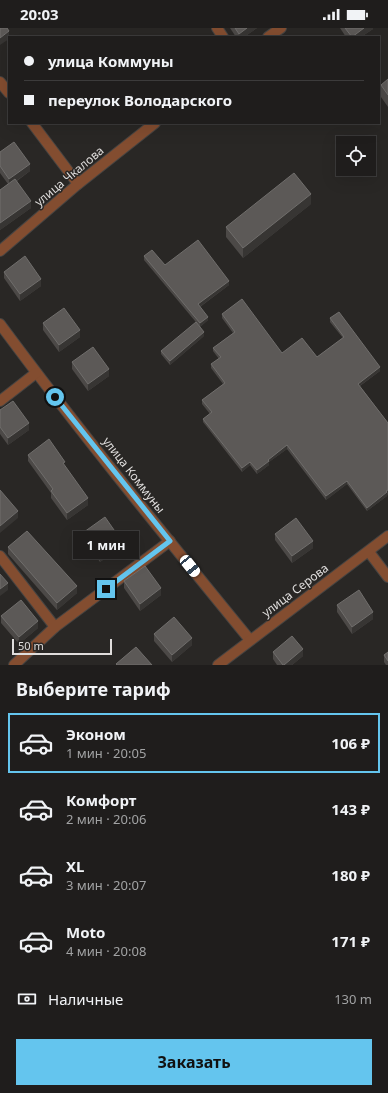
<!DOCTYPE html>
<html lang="ru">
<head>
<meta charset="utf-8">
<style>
	:root { --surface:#1f1d1c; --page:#2c2a29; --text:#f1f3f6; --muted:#a1a2a3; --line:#3c3b3b; --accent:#64c5ee }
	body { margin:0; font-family:"Noto Sans",sans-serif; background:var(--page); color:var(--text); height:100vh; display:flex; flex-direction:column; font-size:15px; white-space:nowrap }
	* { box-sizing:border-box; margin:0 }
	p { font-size:13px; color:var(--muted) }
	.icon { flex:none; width:22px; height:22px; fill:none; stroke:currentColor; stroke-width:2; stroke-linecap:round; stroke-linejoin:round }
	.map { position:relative; height:637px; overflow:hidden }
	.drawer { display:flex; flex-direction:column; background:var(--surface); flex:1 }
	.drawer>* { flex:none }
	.top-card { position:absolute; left:8px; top:8px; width:372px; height:88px; border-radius:0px; box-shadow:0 4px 16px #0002,0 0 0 1px var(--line); display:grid; align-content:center; height:88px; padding:0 16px; background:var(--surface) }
	.controls { position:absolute; left:336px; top:108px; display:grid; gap:8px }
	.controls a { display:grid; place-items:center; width:40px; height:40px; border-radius:0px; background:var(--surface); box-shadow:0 4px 16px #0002,0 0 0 1px var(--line); font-size:20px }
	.scale { position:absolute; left:12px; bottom:10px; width:100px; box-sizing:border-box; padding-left:4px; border:2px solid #dfdddc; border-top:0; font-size:11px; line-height:14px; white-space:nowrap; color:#dfdddc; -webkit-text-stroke:3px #292725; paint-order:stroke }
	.end { position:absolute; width:18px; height:18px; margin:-9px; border:5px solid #64c5ee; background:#111; box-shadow:0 0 0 2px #111 }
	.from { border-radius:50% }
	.bubble { position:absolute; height:28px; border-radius:0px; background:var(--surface); box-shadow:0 4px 16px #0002,0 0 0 1px var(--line); font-size:13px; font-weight:700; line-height:28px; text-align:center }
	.car { position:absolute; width:12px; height:24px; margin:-12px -6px; border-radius:5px; box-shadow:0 0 3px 1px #0007; background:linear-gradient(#fff 24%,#345 0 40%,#fff 0 76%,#345 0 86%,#fff 0) }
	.top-card b { display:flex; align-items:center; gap:14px; height:38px; font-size:15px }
	.top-card b+b { border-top:1px solid var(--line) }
	.top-card i { width:10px; height:10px; background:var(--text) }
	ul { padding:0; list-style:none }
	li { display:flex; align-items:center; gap:12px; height:60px; margin:0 8px 6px; padding:0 8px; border:2px solid transparent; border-radius:0px }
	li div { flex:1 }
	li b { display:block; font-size:15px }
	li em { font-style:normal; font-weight:700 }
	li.on { border-color:var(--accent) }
	li>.icon { width:36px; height:36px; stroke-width:1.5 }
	h2 { padding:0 16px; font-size:18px; line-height:48px }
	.pay { display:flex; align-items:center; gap:10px; height:44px; padding:0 16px; font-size:15px }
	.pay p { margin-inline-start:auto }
	.primary-button { display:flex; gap:8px; margin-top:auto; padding:8px 16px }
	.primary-button a { flex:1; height:46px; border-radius:0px; background:var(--accent); color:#111; font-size:16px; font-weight:700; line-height:46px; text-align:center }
	.status { display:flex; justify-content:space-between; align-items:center; height:28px; padding:0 20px; background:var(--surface); direction:ltr }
	.status svg { height:11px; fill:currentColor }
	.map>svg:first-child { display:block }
</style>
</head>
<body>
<div class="status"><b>20:03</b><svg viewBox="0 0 49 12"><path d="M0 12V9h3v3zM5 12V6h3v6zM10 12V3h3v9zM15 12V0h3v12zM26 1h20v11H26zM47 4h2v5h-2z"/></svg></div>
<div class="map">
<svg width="388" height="637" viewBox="0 0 388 637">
	<rect width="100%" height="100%" fill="#292725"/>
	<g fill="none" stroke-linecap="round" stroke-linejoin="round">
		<defs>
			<g id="minor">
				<path d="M217 0 223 9"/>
				<path d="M268 9 281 0"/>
				<path d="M0 54 9 65"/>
				<path d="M32 95 78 156"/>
				<path d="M0 223 78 156 155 95"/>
				<path d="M0 296C80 404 165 508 250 612"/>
				<path d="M0 373 36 345"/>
				<path d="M369 524 388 549"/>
				<path d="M0 528 55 599"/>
				<path d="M14 637 55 599 170 513"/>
				<path d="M218 637 388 508"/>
			</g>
		</defs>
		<use href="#minor" stroke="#464442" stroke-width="12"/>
		<use href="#minor" stroke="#834d30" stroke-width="10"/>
	</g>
	<g fill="#4c4947">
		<path d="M230 0H257L244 9H236Z"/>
		<path d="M340 0H373V1L361 9H346Z"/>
		<path d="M388 51V79L381 69V57Z"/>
		<path d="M0 124 30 143 17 153 31 180 0 202V162L8 156 0 145Z"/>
		<path d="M311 176 243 230 226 209V199Z"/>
		<path d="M144 228 165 237 229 257 200 279 208 292 200 299 144 232Z"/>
		<path d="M4 244 41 258 20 273 4 250Z"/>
		<path d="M222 286 282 325 317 329 343 310 330 294V290L380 343 360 358 388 395V465L387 468 367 483 347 456 326 472 287 421 269 434V437L257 446 250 437 242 444 203 394V391L210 386 202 376V372L223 356 211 340V336L219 331 213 323V320L233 305 222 290Z"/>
		<path d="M43 295 80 309 59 324 43 302Z"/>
		<path d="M204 308 170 337 161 326V323Z"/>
		<path d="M72 334 109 348 88 363 72 341Z"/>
		<path d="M0 382 29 402 8 417 0 406Z"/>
		<path d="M28 427 65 438 88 477 67 492 51 470V465L28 433Z"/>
		<path d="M84 504 121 519 100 534 84 511Z"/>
		<path d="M275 506 313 520 292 535 275 512Z"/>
		<path d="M8 519 77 565 57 582 8 526Z"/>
		<path d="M124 553 161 567 140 583 124 560Z"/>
		<path d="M337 577 373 591 352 606 337 584Z"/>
		<path d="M1 588 38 600 19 616 1 595Z"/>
		<path d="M154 606 192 617 172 634 154 613Z"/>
		<path d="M273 624 303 628 292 637H277L273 631Z"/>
		<path d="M388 624V637H386L384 634V627Z"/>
	</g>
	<g fill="#373533">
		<path d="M247 0H257L244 9H239V6Z"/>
		<path d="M364 0H373V1L361 9H352Z"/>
		<path d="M9 3V11L0 17V10Z"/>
		<path d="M30 136V143L9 158V151Z"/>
		<path d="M311 166V176L243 230V220Z"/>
		<path d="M31 173V180L0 202V195Z"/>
		<path d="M41 251V258L20 273V266Z"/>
		<path d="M229 253V257L198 280V276Z"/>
		<path d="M208 289V292L200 299V295Z"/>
		<path d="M80 302V309L59 324V317Z"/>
		<path d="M204 304V308L170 337V333Z"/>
		<path d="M380 339V343L358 359V356Z"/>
		<path d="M109 341V348L88 363V356Z"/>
		<path d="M29 395V402L8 417V410Z"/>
		<path d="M287 417V421L269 434V437L257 446V442L268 432Z"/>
		<path d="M250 434V437L242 444V440Z"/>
		<path d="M347 453V456L326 472V468Z"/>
		<path d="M388 462 387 468 367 483V480Z"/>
		<path d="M88 470V477L67 492V485Z"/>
		<path d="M18 483V490L0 505V498Z"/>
		<path d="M121 512V519L100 534V527Z"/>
		<path d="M313 513V520L292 535V528Z"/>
		<path d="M8 555V562L0 568V561Z"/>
		<path d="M77 558V565L57 582V575Z"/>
		<path d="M161 560V567L140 583V576Z"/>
		<path d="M373 584V591L352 606V599Z"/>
		<path d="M38 593V600L19 616V609Z"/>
		<path d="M192 610V617L172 634V627Z"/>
		<path d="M303 621V628L292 637H284Z"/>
	</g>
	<g fill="#5c5957" stroke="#706e6c">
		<path d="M0 0H7L9 3 0 10Z"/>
		<path d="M235 0H247L239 6Z"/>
		<path d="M345 0H364L352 9Z"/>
		<path d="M388 51V67L381 57Z"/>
		<path d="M14 114 30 136 9 151 0 138V124Z"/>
		<path d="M294 145 311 166 243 220 226 199Z"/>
		<path d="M15 151 31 173 0 195V162Z"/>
		<path d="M198 212 229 253 198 276 208 289 200 295 144 228 152 222 165 237Z"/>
		<path d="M25 228 41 251 20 266 4 244Z"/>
		<path d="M242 271 282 325 302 310 317 329 344 309 330 290 339 284 380 339 358 356 388 395V462L386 463 387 464 367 480 347 453 326 468 287 417 268 432 269 433 257 442 250 434 242 440 203 391 212 384 202 372 225 355 211 336 221 329 213 320 235 304 222 286Z"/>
		<path d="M64 280 80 302 59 317 43 295Z"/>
		<path d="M196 294 204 304 170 333 161 323Z"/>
		<path d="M93 319 109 341 88 356 72 334Z"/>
		<path d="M13 373 29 395 8 410 0 399V382Z"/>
		<path d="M49 411 65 434 63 435 88 470 67 485 51 463 53 461 28 427Z"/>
		<path d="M0 462 18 483 0 498Z"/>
		<path d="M105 489 121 512 100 527 84 504Z"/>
		<path d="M296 490 313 513 292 528 275 506Z"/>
		<path d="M27 503 77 558 57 575 8 519Z"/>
		<path d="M145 538 161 560 140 576 124 553Z"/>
		<path d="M0 546 8 555 0 561Z"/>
		<path d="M359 562 373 584 352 599 337 577Z"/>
		<path d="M21 572 38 593 19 609 1 588Z"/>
		<path d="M174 589 192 610 172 627 154 606Z"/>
		<path d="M292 608 303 621 284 637H283L273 624Z"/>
		<path d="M136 619 152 637H117L116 636Z"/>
		<path d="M388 624V633L384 627Z"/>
	</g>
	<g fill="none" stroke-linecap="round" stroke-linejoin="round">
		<path stroke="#64c5ee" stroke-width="5" d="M55 369 170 513 106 561"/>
	</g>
	<g text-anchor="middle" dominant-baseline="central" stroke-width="3" stroke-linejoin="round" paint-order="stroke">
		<g font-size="12" fill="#dfdddc" stroke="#292725">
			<text transform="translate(69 148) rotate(-40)">улица Чкалова</text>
			<text transform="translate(134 447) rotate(52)">улица Коммуны</text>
			<text transform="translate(295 562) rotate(-37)">улица Серова</text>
		</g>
	</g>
</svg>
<div class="controls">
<a><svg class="icon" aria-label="locate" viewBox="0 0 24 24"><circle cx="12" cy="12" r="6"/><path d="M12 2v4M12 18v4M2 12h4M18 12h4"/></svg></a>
</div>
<div class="scale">50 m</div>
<i class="end from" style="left:55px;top:369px"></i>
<i class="end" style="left:106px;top:561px"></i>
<div class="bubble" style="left:73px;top:503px;width:66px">1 мин</div>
<i class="car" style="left:190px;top:538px;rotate:141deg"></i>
<div class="top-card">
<b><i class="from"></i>улица Коммуны</b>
<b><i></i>переулок Володарского</b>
</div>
</div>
<section class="drawer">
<h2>Выберите тариф</h2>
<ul>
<li class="on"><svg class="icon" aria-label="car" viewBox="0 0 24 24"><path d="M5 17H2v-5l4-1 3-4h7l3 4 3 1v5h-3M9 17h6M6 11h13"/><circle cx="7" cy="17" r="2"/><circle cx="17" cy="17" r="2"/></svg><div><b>Эконом</b><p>1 мин · 20:05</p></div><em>106 ₽</em></li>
<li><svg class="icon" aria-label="car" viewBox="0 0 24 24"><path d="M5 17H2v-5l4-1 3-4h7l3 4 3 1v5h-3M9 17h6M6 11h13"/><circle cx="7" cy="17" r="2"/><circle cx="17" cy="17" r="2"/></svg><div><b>Комфорт</b><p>2 мин · 20:06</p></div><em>143 ₽</em></li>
<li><svg class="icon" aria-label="car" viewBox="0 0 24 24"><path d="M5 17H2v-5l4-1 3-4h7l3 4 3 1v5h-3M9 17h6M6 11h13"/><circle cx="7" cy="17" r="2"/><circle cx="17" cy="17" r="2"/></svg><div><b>XL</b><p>3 мин · 20:07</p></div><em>180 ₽</em></li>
<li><svg class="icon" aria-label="car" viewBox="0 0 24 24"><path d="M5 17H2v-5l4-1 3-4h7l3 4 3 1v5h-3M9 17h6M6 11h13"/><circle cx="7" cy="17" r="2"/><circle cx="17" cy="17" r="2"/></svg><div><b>Moto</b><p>4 мин · 20:08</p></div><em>171 ₽</em></li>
</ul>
<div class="pay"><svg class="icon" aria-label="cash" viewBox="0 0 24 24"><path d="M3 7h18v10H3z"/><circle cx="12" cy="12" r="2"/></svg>Наличные<p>130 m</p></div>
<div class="primary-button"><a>Заказать</a></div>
</section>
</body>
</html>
